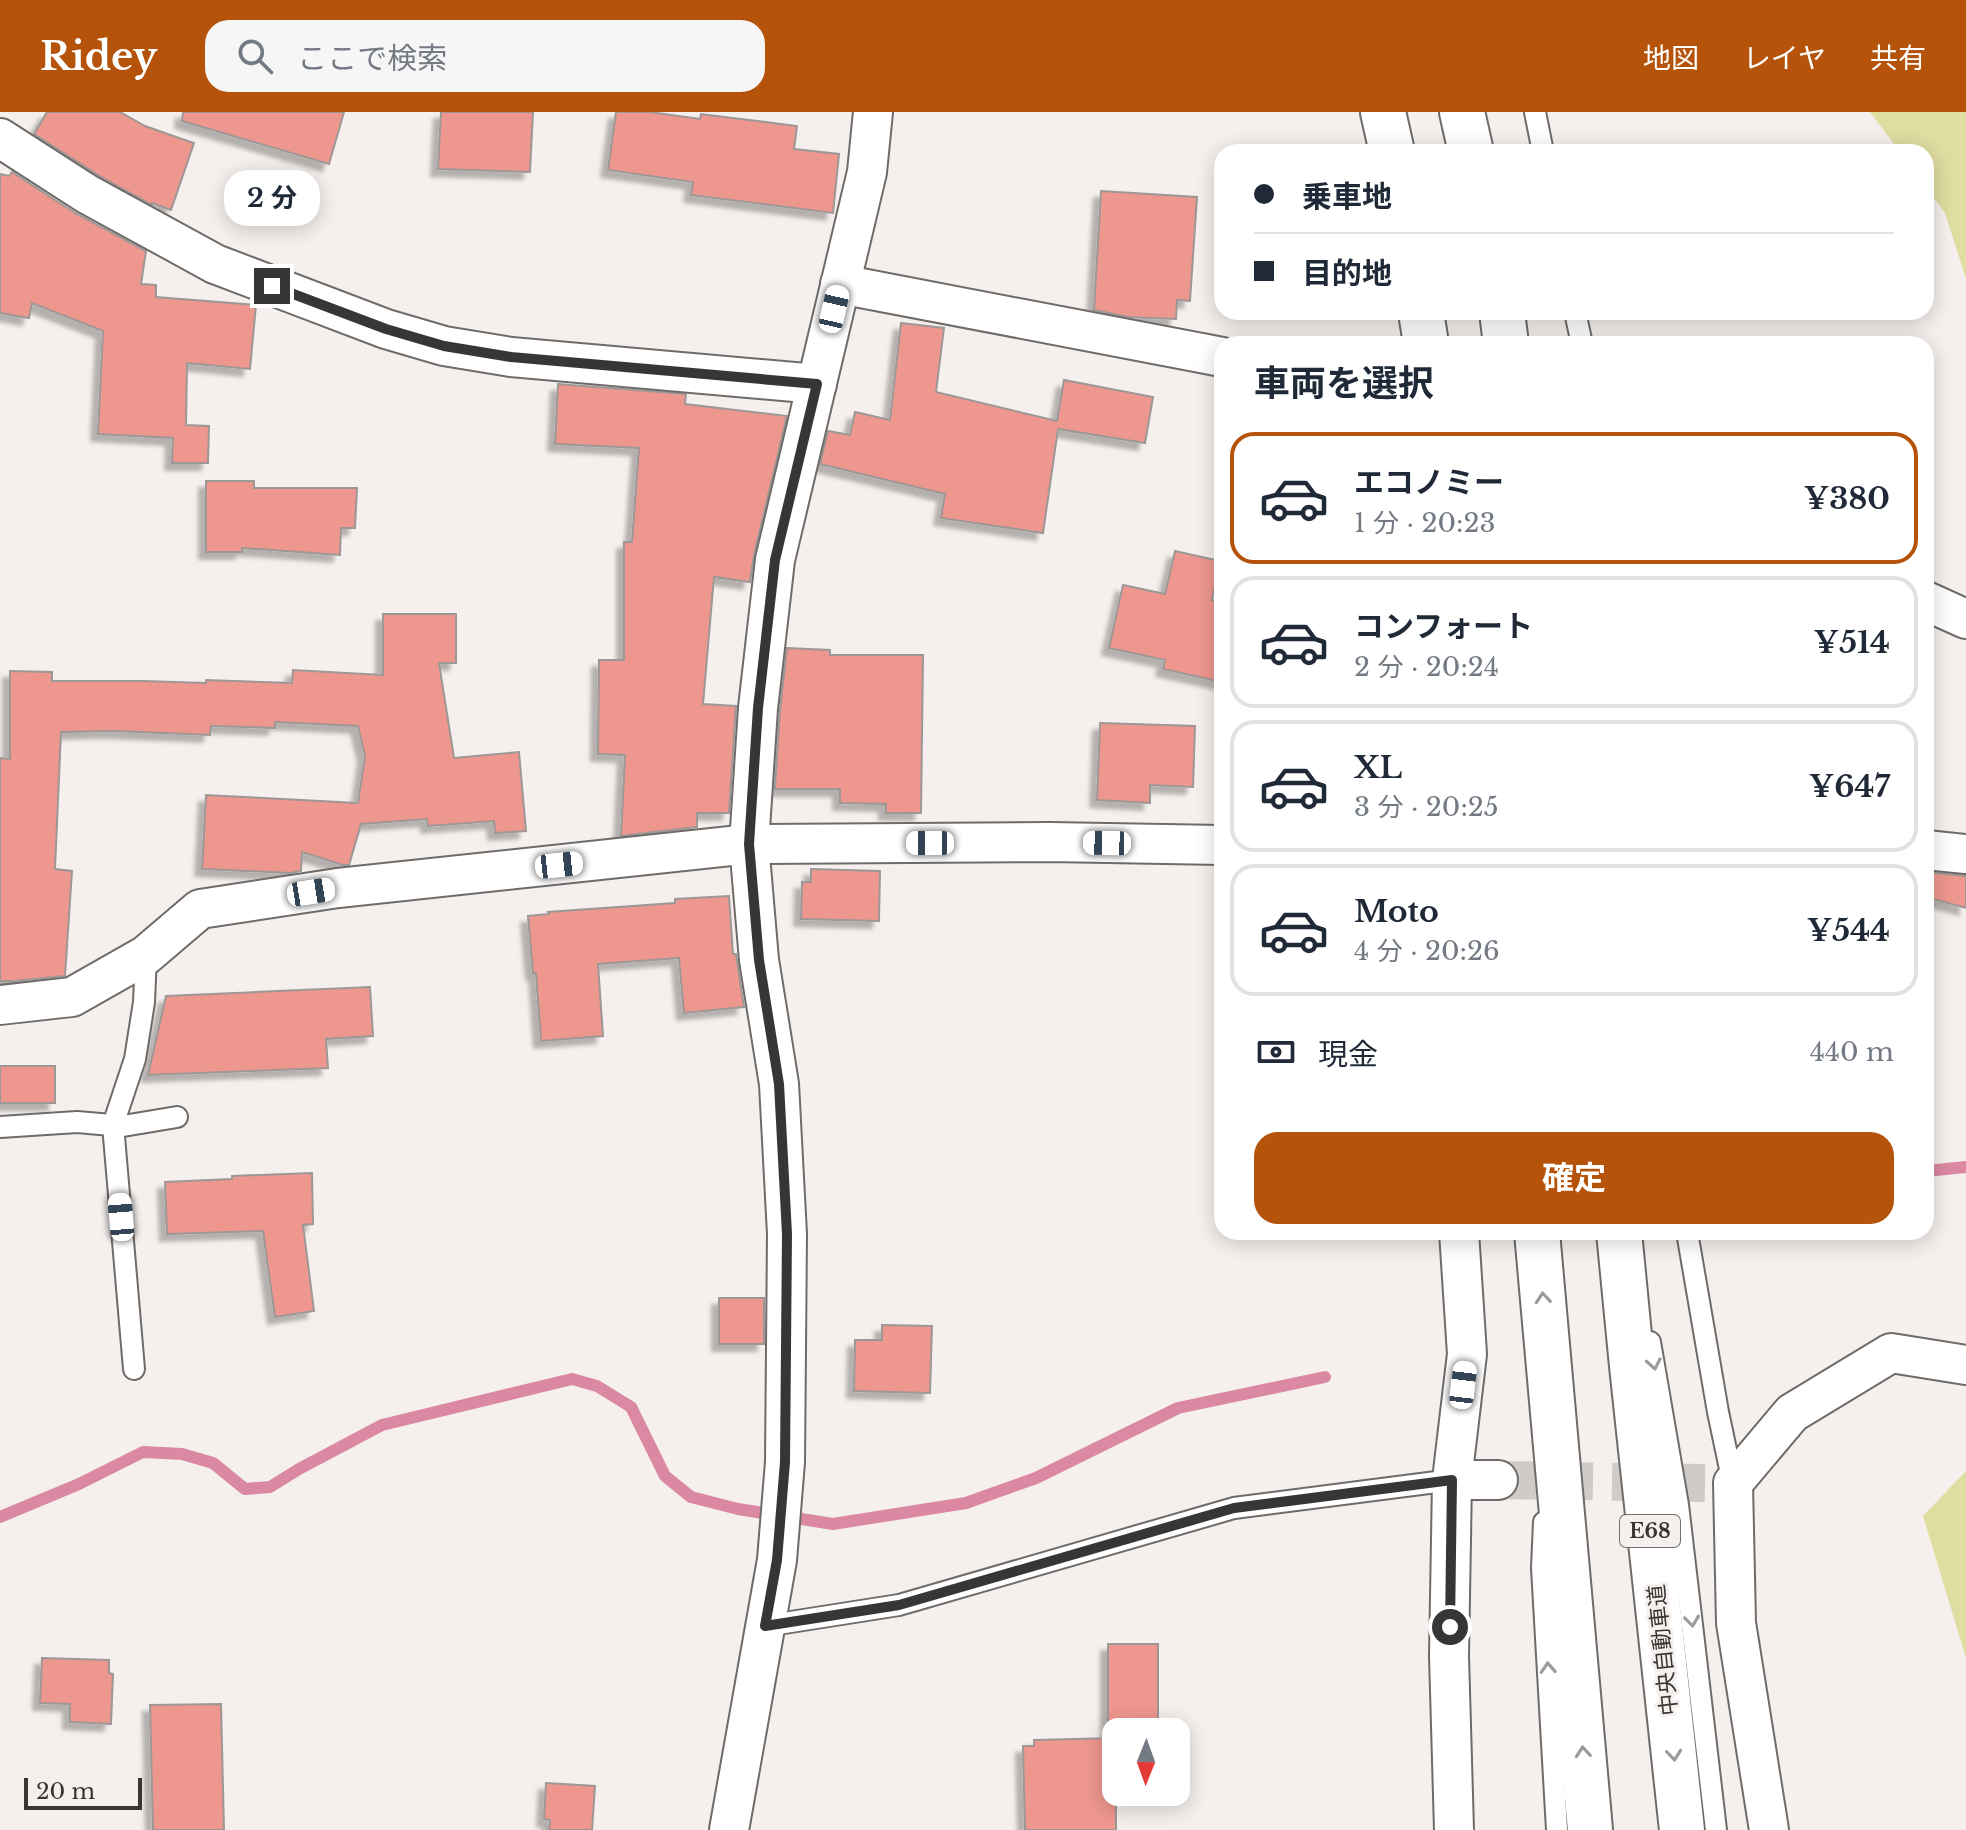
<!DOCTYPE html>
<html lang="ja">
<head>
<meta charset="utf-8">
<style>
	:root { --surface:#fff; --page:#f6f6f7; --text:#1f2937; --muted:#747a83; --line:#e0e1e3; --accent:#b45309 }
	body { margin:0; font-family:"Libre Baskerville","Noto Sans JP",serif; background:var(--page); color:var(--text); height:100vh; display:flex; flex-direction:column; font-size:30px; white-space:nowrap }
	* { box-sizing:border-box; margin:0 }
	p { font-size:26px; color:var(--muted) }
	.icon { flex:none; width:44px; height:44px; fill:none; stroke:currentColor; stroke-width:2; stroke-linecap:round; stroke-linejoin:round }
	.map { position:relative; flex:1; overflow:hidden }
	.sheet { position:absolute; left:1214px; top:224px; width:720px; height:904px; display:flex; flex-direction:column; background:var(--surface); border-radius:24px; box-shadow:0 4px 20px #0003 }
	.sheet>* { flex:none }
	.guide { position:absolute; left:1214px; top:32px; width:720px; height:176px; border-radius:24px; box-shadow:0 4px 20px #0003; display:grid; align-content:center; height:176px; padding:0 40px; background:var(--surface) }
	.needle { width:52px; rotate:181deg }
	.buttons { position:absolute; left:1102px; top:1606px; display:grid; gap:16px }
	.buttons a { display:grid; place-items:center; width:88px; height:88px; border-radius:16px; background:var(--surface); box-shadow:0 4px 20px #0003; font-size:40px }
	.scale { position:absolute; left:24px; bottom:20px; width:118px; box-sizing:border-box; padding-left:8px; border:4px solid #383634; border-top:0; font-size:22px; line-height:28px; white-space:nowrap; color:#383634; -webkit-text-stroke:6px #f5f0ed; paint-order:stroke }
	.end { position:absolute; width:36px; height:36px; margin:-18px; border:10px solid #383634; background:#fff; box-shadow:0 0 0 4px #fff }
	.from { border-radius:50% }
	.bubble { position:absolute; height:56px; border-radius:24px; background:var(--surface); box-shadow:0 4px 20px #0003; font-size:26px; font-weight:700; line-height:56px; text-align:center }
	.car { position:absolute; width:24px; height:48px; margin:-24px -12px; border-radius:10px; box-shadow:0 0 6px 2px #0007; background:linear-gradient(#fff 24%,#345 0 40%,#fff 0 76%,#345 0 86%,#fff 0) }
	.guide b { display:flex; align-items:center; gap:28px; height:76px; font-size:30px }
	.guide b+b { border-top:2px solid var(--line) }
	.guide i { width:20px; height:20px; background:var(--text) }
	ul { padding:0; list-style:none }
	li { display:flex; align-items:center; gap:24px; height:132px; margin:0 16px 12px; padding:0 24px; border:4px solid var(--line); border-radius:24px }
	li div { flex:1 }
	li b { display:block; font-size:30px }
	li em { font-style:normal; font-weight:700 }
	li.current { border-color:var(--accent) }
	li>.icon { width:72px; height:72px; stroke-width:1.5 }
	h2 { padding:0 40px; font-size:36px; line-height:96px }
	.pay { display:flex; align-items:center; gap:20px; height:88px; padding:0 40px; font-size:30px }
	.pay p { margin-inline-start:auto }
	.cta { display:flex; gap:16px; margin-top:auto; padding:16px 40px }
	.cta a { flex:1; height:92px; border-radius:24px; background:var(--accent); color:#fff; font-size:32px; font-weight:700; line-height:92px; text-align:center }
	header { display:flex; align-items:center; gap:48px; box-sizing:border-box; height:112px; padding:0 40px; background:var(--accent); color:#fff }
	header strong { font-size:38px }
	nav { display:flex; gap:44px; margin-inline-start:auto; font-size:28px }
	.search { width:560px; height:72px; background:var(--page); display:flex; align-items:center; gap:20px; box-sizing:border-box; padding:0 28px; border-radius:24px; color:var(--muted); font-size:30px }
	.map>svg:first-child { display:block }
</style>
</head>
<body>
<header>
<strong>Ridey</strong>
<div class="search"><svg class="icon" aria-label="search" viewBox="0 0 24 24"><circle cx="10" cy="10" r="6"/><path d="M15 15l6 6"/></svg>ここで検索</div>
<nav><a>地図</a><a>レイヤ</a><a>共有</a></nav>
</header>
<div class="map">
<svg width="1966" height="1718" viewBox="0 0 1966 1718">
	<defs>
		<filter id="shadow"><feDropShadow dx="-7" dy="7" stdDeviation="2" flood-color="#0004"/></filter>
	</defs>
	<rect width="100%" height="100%" fill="#f5f0ed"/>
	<g fill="#dfdda0">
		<path d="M1870 0H1966V167L1945 101 1926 75V40H1900Z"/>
		<path d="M1966 1359V1546L1923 1404Z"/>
	</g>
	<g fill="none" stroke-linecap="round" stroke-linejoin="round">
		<g stroke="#db88a2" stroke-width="12">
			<path d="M1926 1059 1966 1055"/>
			<path d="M0 1405 79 1372 143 1340 182 1342 213 1351 245 1377 270 1375 299 1357 382 1313 572 1267 597 1274 631 1295 665 1364 691 1385 738 1397 833 1412 966 1391 1036 1366 1178 1296 1325 1265"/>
		</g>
	</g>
	<g fill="#ee978e" stroke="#9d9796" stroke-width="2" filter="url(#shadow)">
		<path d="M47 0H120L145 14 194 31 171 98 152 91V93L98 63 34 22Z"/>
		<path d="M183 0H344L329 52 182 9Z"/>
		<path d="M441 0H533L530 60 438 57Z"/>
		<path d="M616 0H650L700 7 701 2 797 14 794 37 839 42 833 101 691 83 693 70 608 58Z"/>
		<path d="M12 60 75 101 146 139 141 172 156 173V185L256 193 250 257 187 251 186 313 209 314 208 351H172L173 326 98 322 103 219 32 191 29 206 0 201V62L9 64Z"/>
		<path d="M1101 79 1197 85 1190 189 1177 188 1176 207 1128 205 1094 198Z"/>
		<path d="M901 211 944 216 936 280 1057 309 1064 268 1153 285 1145 331 1058 317 1043 421 941 406 945 382 820 352 828 319 850 323 855 300 890 308Z"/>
		<path d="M558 272 686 282 685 292 787 304 754 443 750 470 714 465 703 592 736 594 729 701H697V715L621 724 625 643 598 642 599 548H624V430H632L639 336 555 332Z"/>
		<path d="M206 369H254V376H357L355 416H341L340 443 242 436V440H206Z"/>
		<path d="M1175 439 1220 449 1212 488 1222 490V570L1163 557 1165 548 1109 536 1123 473 1165 482Z"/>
		<path d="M383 502H456V551H439L454 646 519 640 526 719 495 721 494 709 428 714 427 707 361 712 349 753H343L302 740 301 759 290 761 202 757 206 683 358 691 365 644 358 614 275 610V616L211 614 210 623 115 619 61 620 55 757 72 759 65 864 14 869H0V646L10 647V559L52 560V569H144L206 571V568L292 571 293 558 383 563Z"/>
		<path d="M787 536 830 538V543H923L921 701H886V692L840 691V677H775L780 598Z"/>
		<path d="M1100 611 1195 614 1193 675 1150 673V691L1097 688Z"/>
		<path d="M811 757 880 759 879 809 801 807 802 770H811Z"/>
		<path d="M1926 760 1966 764V796L1926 785Z"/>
		<path d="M729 784 733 842H736L744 895 684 901 679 846 598 852 603 924 541 929 536 861H533L528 804 549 802 548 800 675 791V787Z"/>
		<path d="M370 875 373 924 326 927 328 956 148 963 166 884Z"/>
		<rect x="0" y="954" width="55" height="37"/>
		<path d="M312 1061 313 1112 303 1113 314 1199 275 1205 263 1119 167 1122 165 1070 232 1067V1064Z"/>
		<rect x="719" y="1186" width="45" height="46"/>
		<path d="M882 1213 932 1214 930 1281 854 1279 855 1228H882Z"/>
		<rect x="1108" y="1532" width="50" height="88"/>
		<path d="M42 1546 109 1548V1561L113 1562 111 1612 70 1610V1592L40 1591Z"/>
		<path d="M221 1592 224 1718H153L150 1593Z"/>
		<path d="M1116 1626V1718H1025L1023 1634H1034V1628Z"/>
		<path d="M546 1671 595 1674 592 1718H549L550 1708 544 1707Z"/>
	</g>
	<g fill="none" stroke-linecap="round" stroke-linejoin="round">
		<path stroke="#cfcbc8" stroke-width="38" stroke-dasharray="38 19" stroke-linecap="butt" d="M1498 1368 1705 1371"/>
		<defs>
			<g id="lane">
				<path d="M1535 0 1543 40"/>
				<path d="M1575 200 1582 232"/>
				<path d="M0 1015 77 1010 123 1014 177 1005"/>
				<path d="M1687 1120 1718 1300 1733 1371"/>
				<path d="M1650 1230 1678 1393 1716 1718"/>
				<path d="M134 1257 113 1013 135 947 144 890 146 843"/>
				<path d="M1544 1410 1542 1456 1557 1718"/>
				<path d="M765 1514 899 1493 1234 1396 1452 1368"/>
			</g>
			<g id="street">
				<path d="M0 26 87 82 215 152 386 217 444 234 511 245 817 272"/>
				<path d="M840 172 1222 245"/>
				<path d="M1926 489 1966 507"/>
				<path d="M1926 738 1966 742"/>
				<path d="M0 893 72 885 146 843 200 797 338 776 749 732 1050 730 1222 733"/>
				<path d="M1452 1368H1498"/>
				<path d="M729 1718 777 1448 785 1350 787 1122 779 972 759 848 749 732 758 596 775 448 867 60 873 0"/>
				<path d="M1454 1718 1449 1544 1452 1368 1467 1242 1459 1120"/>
				<path d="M1769 1718 1736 1511 1733 1371 1792 1301 1891 1241 1966 1253"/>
			</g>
			<g id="highway">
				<path d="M1383 0 1392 40"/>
				<path d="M1462 0 1471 40"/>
				<path d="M1421 200 1426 232"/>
				<path d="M1502 200 1506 232"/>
				<path d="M1537 1120 1590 1718"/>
				<path d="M1619 1120 1632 1254 1682 1718"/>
			</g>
		</defs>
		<use href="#lane" stroke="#6f6b68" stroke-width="24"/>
		<use href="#street" stroke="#6f6b68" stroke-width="42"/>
		<use href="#highway" stroke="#6f6b68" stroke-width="48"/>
		<use href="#lane" stroke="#fff" stroke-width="20"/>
		<use href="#street" stroke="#fff" stroke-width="38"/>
		<use href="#highway" stroke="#fff" stroke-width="44"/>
	</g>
	<defs><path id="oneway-chevron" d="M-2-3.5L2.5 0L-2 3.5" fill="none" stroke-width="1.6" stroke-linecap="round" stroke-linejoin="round" transform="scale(2)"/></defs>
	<g stroke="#9c9a9a">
		<use href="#oneway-chevron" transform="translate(1543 1186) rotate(-95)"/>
		<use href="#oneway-chevron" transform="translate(1654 1252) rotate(80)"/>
		<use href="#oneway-chevron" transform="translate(1692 1509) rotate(83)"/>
		<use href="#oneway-chevron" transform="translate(1548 1556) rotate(-93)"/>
		<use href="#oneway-chevron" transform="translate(1583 1640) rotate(-95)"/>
		<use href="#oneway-chevron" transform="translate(1674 1643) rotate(84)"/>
	</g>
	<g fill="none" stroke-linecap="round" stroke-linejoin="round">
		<path stroke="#383634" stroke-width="10" d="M272 174 386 217 444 234 511 245 817 272 775 448 758 596 749 732 759 848 779 972 787 1122 785 1350 777 1448 765 1514 899 1493 1234 1396 1452 1368 1450 1515"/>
	</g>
	<g text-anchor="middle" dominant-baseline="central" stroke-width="6" stroke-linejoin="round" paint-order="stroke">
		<rect fill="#f5f0ed" stroke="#716e6c" stroke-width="2" x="1620" y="1403" width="60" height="32" rx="6"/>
		<g font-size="20" font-weight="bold" fill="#383634">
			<text x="1650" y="1419">E68</text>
		</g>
		<g font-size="22" fill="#383634" stroke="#f5f0ed">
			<text transform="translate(1663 1538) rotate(-96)">中央自動車道</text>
		</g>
	</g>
</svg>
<div class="buttons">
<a><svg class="needle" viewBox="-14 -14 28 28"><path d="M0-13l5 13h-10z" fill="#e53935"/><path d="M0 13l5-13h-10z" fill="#747a83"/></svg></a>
</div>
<div class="scale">20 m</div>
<i class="end from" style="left:1450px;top:1515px"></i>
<i class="end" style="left:272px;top:174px"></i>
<div class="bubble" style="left:224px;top:58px;width:96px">2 分</div>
<i class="car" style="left:834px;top:197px;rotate:13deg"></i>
<i class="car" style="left:930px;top:731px;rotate:270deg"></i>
<i class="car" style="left:1107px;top:731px;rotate:271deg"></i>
<i class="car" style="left:559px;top:753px;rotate:84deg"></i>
<i class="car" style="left:311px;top:780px;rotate:81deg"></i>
<i class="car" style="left:121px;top:1105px;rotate:355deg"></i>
<i class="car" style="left:1463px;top:1273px;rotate:7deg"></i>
<div class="guide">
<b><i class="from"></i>乗車地</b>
<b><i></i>目的地</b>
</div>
<section class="sheet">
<h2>車両を選択</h2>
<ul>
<li class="current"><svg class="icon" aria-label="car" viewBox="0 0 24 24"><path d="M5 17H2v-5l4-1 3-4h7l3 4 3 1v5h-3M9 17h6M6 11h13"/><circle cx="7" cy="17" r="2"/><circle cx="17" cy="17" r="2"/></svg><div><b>エコノミー</b><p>1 分 · 20:23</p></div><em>¥380</em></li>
<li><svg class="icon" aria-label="car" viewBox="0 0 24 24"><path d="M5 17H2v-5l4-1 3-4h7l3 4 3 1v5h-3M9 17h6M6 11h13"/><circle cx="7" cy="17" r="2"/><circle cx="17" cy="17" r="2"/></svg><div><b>コンフォート</b><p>2 分 · 20:24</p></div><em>¥514</em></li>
<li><svg class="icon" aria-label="car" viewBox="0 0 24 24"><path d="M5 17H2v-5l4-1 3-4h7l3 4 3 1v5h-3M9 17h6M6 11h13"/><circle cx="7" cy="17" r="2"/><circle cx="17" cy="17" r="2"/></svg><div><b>XL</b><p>3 分 · 20:25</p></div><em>¥647</em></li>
<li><svg class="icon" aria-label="car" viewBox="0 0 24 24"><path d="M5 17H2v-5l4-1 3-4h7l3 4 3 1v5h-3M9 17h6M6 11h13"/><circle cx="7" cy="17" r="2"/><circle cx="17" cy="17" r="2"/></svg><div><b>Moto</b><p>4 分 · 20:26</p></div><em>¥544</em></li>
</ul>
<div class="pay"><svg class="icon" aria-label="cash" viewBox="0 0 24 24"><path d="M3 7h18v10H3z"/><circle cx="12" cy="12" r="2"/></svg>現金<p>440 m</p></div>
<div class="cta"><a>確定</a></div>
</section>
</div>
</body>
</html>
